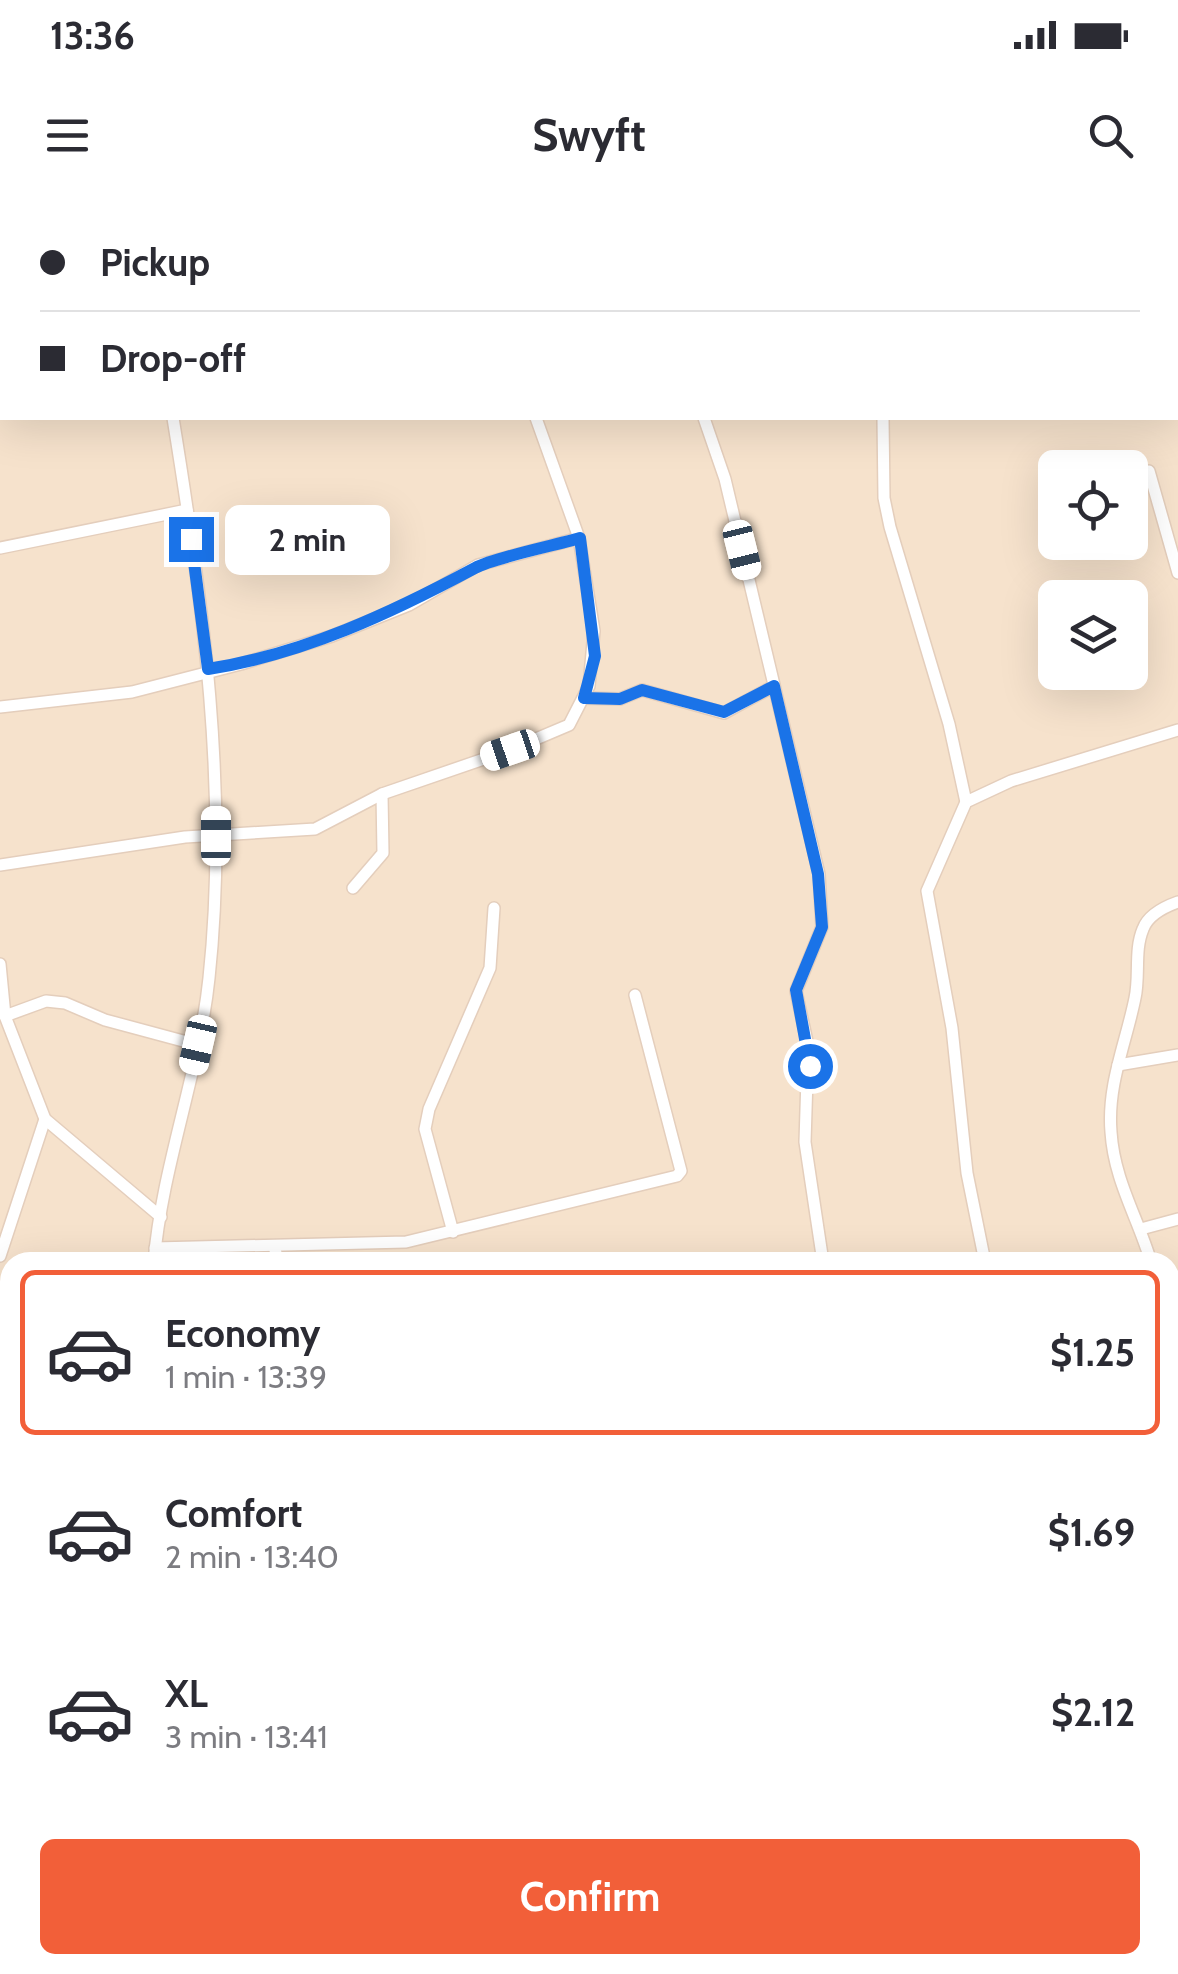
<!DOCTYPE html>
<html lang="en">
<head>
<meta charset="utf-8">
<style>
	:root { --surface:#fff; --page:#f7f7f7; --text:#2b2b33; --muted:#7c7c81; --line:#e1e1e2; --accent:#f25f39 }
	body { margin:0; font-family:Cabin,sans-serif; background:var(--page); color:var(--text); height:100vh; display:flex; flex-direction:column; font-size:38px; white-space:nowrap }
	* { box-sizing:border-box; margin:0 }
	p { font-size:32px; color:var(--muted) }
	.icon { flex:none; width:55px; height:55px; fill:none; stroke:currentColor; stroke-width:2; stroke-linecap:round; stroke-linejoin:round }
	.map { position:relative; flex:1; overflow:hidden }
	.panel { position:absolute; left:0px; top:1052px; width:1180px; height:722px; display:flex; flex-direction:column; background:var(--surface); border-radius:30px 30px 0 0; box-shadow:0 10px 40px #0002 }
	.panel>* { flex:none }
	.banner { position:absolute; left:0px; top:0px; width:1180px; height:220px; box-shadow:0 10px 40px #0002; display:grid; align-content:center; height:220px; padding:0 40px; background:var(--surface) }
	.tools { position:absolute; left:1038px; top:250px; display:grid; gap:20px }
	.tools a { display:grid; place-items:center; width:110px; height:110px; border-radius:15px; background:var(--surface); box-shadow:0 10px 40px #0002; font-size:50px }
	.end { position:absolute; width:45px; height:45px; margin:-22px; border:12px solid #1a73e8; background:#fff; box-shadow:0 0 0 5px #fff }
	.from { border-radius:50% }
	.bubble { position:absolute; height:70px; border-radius:15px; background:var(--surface); box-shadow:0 10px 40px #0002; font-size:32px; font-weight:700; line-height:70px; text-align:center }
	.car { position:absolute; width:30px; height:60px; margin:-30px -15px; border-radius:12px; box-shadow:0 0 8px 2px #0007; background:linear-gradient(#fff 24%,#345 0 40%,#fff 0 76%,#345 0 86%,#fff 0) }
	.banner b { display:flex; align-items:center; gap:35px; height:95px; font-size:38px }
	.banner b+b { border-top:2px solid var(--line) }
	.banner i { width:25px; height:25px; background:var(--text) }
	ul { padding:18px 0 0; list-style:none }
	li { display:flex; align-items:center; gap:30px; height:165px; margin:0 20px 15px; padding:0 20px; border:5px solid transparent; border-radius:15px }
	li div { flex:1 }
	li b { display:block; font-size:38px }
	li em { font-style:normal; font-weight:700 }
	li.selected { border-color:var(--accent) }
	li>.icon { width:90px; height:90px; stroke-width:1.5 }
	.primary-button { display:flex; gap:20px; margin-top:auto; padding:20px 40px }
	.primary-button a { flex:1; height:115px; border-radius:15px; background:var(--accent); color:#fff; font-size:40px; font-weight:700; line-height:115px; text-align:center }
	.status { display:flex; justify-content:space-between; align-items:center; height:70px; padding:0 50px; background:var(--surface); direction:ltr }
	.status svg { height:28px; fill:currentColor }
	header { display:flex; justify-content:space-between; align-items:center; height:130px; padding:0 40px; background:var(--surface); font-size:45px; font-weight:700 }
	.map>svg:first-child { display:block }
</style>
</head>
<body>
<div class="status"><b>13:36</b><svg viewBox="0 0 49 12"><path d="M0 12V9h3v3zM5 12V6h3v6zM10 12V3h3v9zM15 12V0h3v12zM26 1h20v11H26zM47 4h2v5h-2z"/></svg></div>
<header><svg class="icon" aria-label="menu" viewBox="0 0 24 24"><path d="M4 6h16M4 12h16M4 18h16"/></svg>Swyft<svg class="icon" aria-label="search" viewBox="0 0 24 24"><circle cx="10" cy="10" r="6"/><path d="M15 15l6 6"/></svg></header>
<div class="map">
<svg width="1178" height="1774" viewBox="0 0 1178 1774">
	<rect width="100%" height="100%" fill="#fef1de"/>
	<path fill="#f6e2cc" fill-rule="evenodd" d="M0 0H1178V1774H0ZM2 2H1178V218H2ZM1055 268H1130V342H1055ZM1055 398H1130V472H1055ZM10 1062H1170V1765H10Z"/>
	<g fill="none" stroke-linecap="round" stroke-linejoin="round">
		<defs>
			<path id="lane" d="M0 1591 10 1602"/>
			<g id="street">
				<path d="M135 0V2"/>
				<path d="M644 0V2"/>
				<path d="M833 0 834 2"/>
				<path d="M1004 0 1005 2"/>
				<path d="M704 218 725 279 819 674 822 727 796 791 808 846 805 942 823 1062"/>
				<path d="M883 218 884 298 890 327 949 524 966 602"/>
				<path d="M1149 271 1178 373"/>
				<path d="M0 348 187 310"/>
				<path d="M584 498 620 499 642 490 724 513 774 486"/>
				<path d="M0 507 132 492 241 464 332 436 409 405 478 365 579 338"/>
				<path d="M0 665 185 637 315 629 382 594 510 550 569 525 589 486 594 431 579 338 536 218"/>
				<path d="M353 688 383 653 382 594"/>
				<path d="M0 764 5 816 45 919 161 1017"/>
				<path d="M5 816 46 801 65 803 105 820 198 845"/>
				<path d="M1118 865 1178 855"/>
				<path d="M1141 1029 1178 1019"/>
				<path d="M453 1032 425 929 429 909 490 768 494 708"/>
				<path d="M274 1047 279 1062"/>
				<path d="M155 1048 406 1042 677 976 681 971 635 795"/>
				<path d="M0 1056 45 919"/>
				<path d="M154 1062C162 966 199 874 209 778 229 591 203 402 173 218"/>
				<path d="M985 1062 967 973 952 828 927 691 966 602 1011 581 1178 530"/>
				<path d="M1151 1062C1138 1018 1114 980 1111 932 1107 885 1126 843 1135 798 1140 776 1134 750 1143 729 1148 715 1164 707 1178 702"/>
				<path d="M1170 1124 1178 1150"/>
				<path d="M1170 1284 1178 1294"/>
				<path d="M0 1463 10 1444"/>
				<path d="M1170 1646 1178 1658"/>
				<path d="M1170 1681 1178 1677"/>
				<path d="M0 1704 10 1725"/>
				<path d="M1170 1735 1178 1739"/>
				<path d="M646 1765 660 1774"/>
				<path d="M866 1765 869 1774"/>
				<path d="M1093 1765 1101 1774"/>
			</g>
			<g id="secondary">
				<path d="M1170 1196 1178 1193"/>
				<path d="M19 1774 26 1765"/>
			</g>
		</defs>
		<use href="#lane" stroke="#e4cebc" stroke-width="9"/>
		<use href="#street" stroke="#e4cebc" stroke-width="14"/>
		<use href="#secondary" stroke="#eacfb9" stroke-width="20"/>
		<path stroke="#d9b097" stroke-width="2.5" stroke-dasharray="2.5 8" stroke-linecap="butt" d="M985 1774 1015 1765"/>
		<use href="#lane" stroke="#fff" stroke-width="6"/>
		<use href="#street" stroke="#fff" stroke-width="11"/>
		<use href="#secondary" stroke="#fff" stroke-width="18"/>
	</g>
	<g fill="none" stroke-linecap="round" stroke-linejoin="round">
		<path stroke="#1a73e8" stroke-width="12" d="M191 339 208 469C304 454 391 413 475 368 496 357 553 346 580 338L595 456 584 498 620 499 642 490 724 512 774 486 818 674 822 727 796 790 810 866"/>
	</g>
</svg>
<div class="tools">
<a><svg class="icon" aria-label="locate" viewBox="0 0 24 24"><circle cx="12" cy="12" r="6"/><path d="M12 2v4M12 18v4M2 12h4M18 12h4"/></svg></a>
<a><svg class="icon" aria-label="layers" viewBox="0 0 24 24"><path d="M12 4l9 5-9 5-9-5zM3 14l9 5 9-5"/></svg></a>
</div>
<i class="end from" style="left:810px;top:866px"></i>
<i class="end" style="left:191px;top:339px"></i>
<div class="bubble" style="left:225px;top:305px;width:165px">2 min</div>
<i class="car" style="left:742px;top:350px;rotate:166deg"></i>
<i class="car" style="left:510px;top:550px;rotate:251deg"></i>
<i class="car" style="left:216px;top:636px;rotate:0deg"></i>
<i class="car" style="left:198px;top:845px;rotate:193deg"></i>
<div class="banner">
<b><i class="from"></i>Pickup</b>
<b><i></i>Drop-off</b>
</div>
<section class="panel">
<ul>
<li class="selected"><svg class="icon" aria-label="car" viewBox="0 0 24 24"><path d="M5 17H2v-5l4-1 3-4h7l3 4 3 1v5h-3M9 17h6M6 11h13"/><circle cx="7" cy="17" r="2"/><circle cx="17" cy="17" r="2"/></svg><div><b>Economy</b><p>1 min · 13:39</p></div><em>$1.25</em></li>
<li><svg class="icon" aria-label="car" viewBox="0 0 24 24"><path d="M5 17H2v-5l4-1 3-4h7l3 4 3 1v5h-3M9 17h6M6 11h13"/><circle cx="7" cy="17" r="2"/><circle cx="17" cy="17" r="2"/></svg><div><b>Comfort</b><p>2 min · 13:40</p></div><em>$1.69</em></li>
<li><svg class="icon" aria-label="car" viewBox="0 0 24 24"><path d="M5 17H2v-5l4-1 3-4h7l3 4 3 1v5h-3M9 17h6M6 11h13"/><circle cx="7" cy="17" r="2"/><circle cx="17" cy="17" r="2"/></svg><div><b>XL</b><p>3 min · 13:41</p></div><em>$2.12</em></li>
</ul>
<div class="primary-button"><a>Confirm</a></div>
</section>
</div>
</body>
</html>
